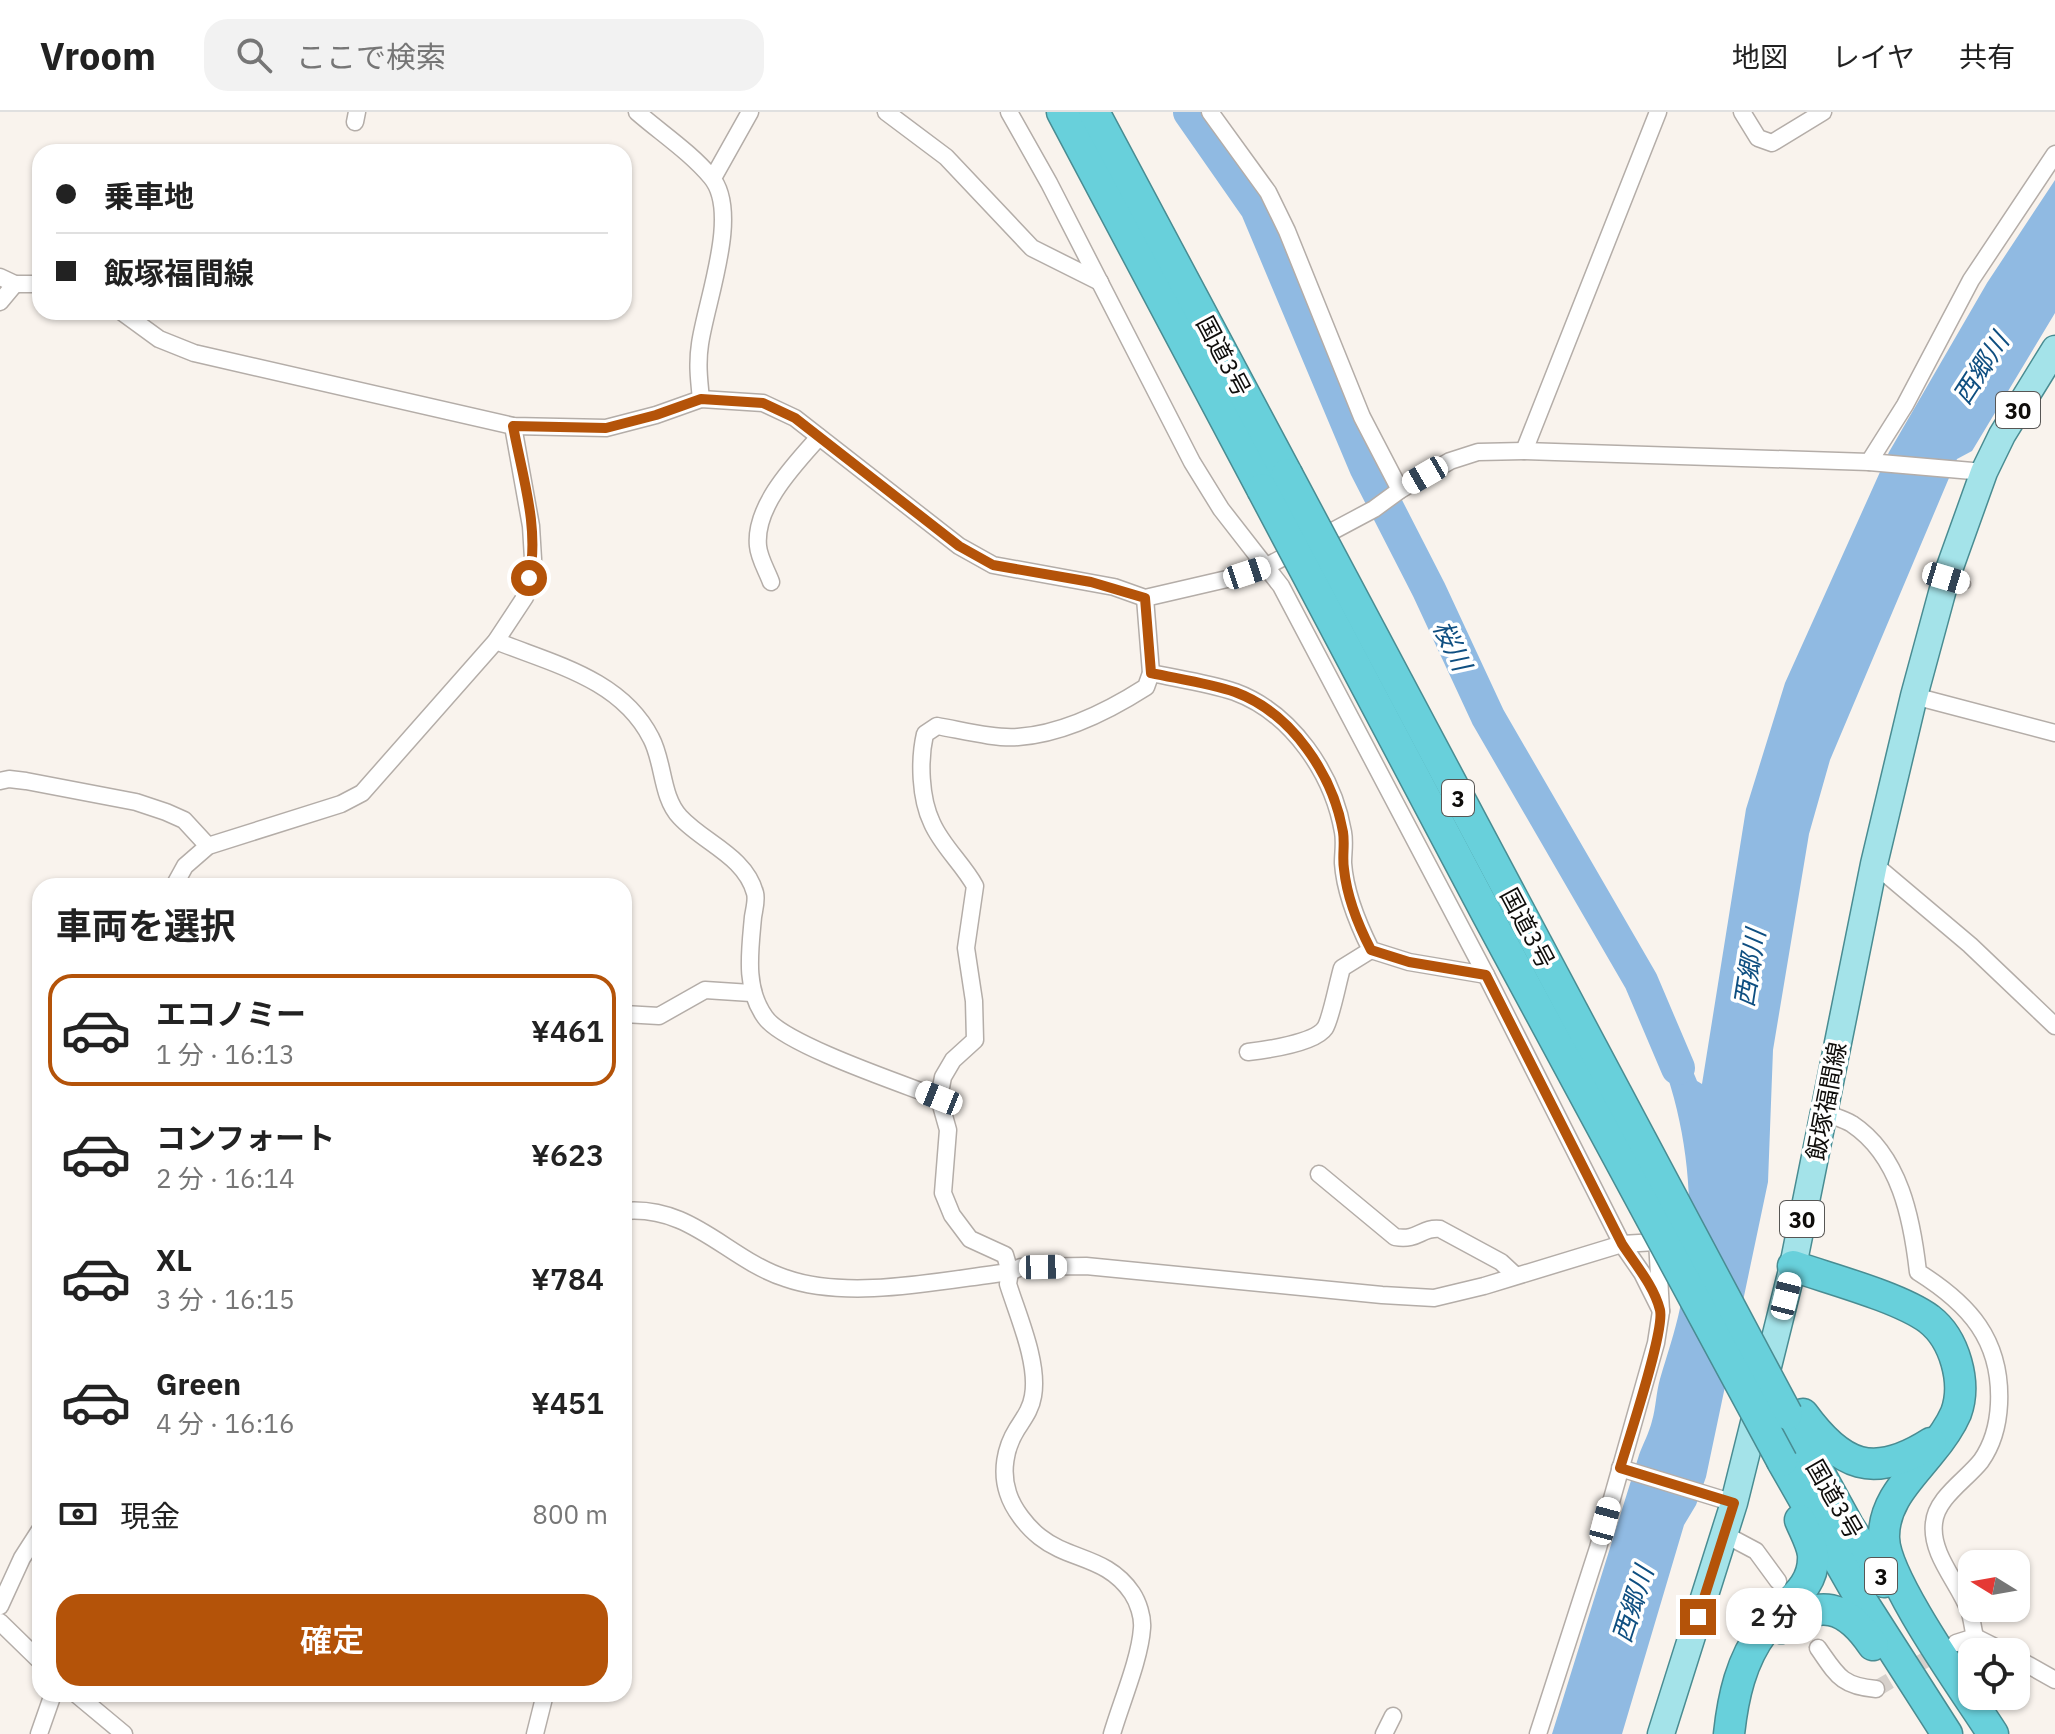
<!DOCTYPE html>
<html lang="ja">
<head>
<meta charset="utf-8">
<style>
	:root { --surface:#fff; --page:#f2f2f2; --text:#222; --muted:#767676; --line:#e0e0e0; --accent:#b45309 }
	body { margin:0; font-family:"IBM Plex Sans","Noto Sans JP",sans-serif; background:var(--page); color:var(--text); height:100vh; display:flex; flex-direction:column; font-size:30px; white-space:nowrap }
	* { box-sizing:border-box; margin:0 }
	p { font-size:26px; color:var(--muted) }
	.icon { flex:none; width:44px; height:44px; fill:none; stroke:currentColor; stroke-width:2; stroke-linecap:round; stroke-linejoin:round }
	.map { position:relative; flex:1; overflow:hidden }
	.side { position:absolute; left:32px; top:766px; width:600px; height:824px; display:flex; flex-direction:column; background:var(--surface); border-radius:24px; box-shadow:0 2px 6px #0004 }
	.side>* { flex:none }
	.banner { position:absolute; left:32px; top:32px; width:600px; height:176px; border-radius:24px; box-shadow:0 2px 6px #0004; display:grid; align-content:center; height:176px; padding:0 24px; background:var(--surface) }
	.needle { width:52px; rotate:281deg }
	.controls { position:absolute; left:1958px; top:1438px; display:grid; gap:16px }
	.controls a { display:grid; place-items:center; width:72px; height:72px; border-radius:16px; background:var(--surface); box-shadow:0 2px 6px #0004; font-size:40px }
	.end { position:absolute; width:36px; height:36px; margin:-18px; border:10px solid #b45309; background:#fff; box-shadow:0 0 0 4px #fff }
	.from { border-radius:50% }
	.bubble { position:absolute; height:56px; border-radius:24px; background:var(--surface); box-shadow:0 2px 6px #0004; font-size:26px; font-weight:600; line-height:56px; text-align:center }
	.car { position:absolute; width:24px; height:48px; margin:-24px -12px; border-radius:10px; box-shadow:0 0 6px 2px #0007; background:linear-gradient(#fff 24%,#345 0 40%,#fff 0 76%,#345 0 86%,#fff 0) }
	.banner b { display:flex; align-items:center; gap:28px; height:76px; font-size:30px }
	.banner b+b { border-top:2px solid var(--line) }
	.banner i { width:20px; height:20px; background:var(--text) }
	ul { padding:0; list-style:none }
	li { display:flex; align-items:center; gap:24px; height:112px; margin:0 16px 12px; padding:0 8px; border:4px solid transparent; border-radius:24px }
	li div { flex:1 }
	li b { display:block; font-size:30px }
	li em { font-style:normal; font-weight:600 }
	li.current { border-color:var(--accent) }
	li>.icon { width:72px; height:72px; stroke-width:1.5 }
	h2 { padding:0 24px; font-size:36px; line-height:96px }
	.pay { display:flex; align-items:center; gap:20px; height:88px; padding:0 24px; font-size:30px }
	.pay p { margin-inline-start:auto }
	.button { display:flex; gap:16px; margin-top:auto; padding:16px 24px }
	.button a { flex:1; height:92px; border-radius:24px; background:var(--accent); color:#fff; font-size:32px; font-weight:600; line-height:92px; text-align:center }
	header { display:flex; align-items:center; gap:48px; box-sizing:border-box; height:112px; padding:0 40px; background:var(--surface); border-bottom:2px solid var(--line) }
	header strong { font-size:38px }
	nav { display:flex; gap:44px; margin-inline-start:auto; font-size:28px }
	.search { width:560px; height:72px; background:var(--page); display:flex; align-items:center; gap:20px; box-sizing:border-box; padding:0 28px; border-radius:24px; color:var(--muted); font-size:30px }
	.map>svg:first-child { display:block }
</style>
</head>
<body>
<header>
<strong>Vroom</strong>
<div class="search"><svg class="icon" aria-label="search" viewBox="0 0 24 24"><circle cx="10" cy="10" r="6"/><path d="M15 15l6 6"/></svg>ここで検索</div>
<nav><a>地図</a><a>レイヤ</a><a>共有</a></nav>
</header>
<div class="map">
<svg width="2055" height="1622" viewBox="0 0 2055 1622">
	<rect width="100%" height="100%" fill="#f9f3ed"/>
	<path fill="#90bae2" d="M2055 68V201L1972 339 1957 347 1830 648 1809 722 1773 938 1768 1070 1706 1365 1696 1393 1684 1413 1622 1622H1552L1639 1343C1643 1332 1649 1321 1652 1309 1656 1295 1656 1281 1660 1267 1667 1243 1675 1220 1680 1196 1699 1103 1689 1005 1650 919L1671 906 1697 969 1702 972 1746 697 1785 571 1889 340 1987 171Z"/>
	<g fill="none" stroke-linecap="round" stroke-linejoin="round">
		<path stroke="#90bae2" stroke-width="34" d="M1190 0 1257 96 1366 355 1429 478 1488 605 1641 869 1678 956"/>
		<g stroke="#d6d0cb" stroke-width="16" stroke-dasharray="16 8" stroke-linecap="butt">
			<path d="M1778 1469 1818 1536"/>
			<path d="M1876 1577 1944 1537"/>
		</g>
		<defs>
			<path id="lane" d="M1951 468 1966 472"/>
			<g id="street">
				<path d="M637 0C661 21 690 40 711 65 741 100 706 189 700 232 697 251 699 268 701 287"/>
				<path d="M886 0 946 45 1032 136 1100 170"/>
				<path d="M1009 0 1049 71 1192 350 1221 397 1281 474 1486 863 1622 1132 1642 1161 1661 1199"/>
				<path d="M1210 0 1268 80 1287 119 1362 305 1400 378"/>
				<path d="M1742 0 1758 26 1772 31 1823 0"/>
				<path d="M355 10 357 0"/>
				<path d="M713 66 750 0"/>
				<path d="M0 165 15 172H40"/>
				<path d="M0 190 15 172"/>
				<path d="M122 200 159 227 194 241 513 314 606 316 656 303 701 287 763 291 795 306 959 434 993 453 1114 475 1145 486 1227 467 1267 454 1374 397 1400 378 1450 349 1478 340 1524 339 1869 350 1984 360"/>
				<path d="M1524 339 1658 0"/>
				<path d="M1869 350 1905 293 1971 168 2055 42"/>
				<path d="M771 470C767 459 759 446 758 434 754 394 795 352 819 325"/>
				<path d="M496 529C553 552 621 567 651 626 664 650 661 685 680 705 704 731 745 744 755 781 757 788 754 798 753 805 750 839 744 876 765 905 783 932 903 972 939 986"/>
				<path d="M1151 561C1179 567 1208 571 1235 580 1292 601 1333 662 1343 720 1345 730 1343 741 1343 751 1345 781 1358 812 1371 838L1409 850 1486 863"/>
				<path d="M1914 584 2055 621"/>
				<path d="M0 669 9 667 26 669 136 690 166 700 184 708 208 734"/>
				<path d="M1874 752 1970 833 2055 914"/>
				<path d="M174 774 185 754 208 734 341 692 362 681 496 529 525 485 533 447 531 414 513 314"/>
				<path d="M624 902 659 904 705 878 751 881"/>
				<path d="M1248 940C1265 938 1315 931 1325 916 1331 907 1338 869 1342 856L1371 838"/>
				<path d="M1823 1000C1832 1004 1844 1007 1852 1012 1900 1044 1912 1107 1918 1160 1969 1192 2002 1228 1999 1292 1998 1313 1993 1332 1981 1349 1966 1368 1936 1386 1934 1411 1930 1443 1960 1472 1970 1501 1972 1508 1973 1517 1975 1525"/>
				<path d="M1319 1062 1395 1125C1419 1129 1421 1115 1440 1117L1501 1150 1515 1163"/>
				<path d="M624 1099C692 1093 727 1147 785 1166 850 1189 942 1168 1010 1160L1021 1155 1086 1154 1382 1183 1434 1186 1484 1174 1622 1132 1656 1130"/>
				<path d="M1620 1356 1734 1391"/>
				<path d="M1724 1422 1756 1439 1778 1469"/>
				<path d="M0 1494 22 1446 40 1418"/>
				<path d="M0 1510 40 1549"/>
				<path d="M1956 1531 1975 1525 2005 1540"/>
				<path d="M1818 1536C1837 1563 1841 1574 1876 1577"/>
				<path d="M2016 1546 2055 1568"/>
				<path d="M76 1582 124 1622"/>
				<path d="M39 1622 53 1582"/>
				<path d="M535 1622 545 1582"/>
				<path d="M1112 1622C1121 1591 1140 1547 1142 1516 1143 1505 1138 1490 1132 1481 1107 1444 1070 1449 1040 1425 1027 1415 1013 1397 1008 1381 1001 1360 1005 1336 1017 1317 1024 1306 1031 1297 1033 1284 1039 1251 1018 1204 1008 1172L1010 1160 1005 1143 970 1127 952 1103 943 1081 948 1018 939 986 943 965 953 948 975 928 974 889 966 836 975 774C963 752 942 734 932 711 920 686 919 648 925 622L937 614C961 618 995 627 1018 625 1062 622 1110 598 1146 575L1151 561 1145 486"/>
				<path d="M1384 1622 1393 1604"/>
				<path d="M1538 1622 1598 1436 1656 1231 1661 1199 1657 1128"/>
			</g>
			<path id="primary" d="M1661 1622 1734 1391 1793 1154 1874 752 1914 584 1946 466 1984 360 2002 323 2055 237"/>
			<g id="highway">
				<path d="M1062 0 1262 377"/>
				<path d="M1094 0 1287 362"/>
				<path d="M1793 1154C1830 1167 1899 1185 1929 1207 1955 1227 1967 1271 1956 1301 1950 1315 1939 1330 1929 1342 1909 1367 1883 1391 1884 1426 1885 1468 1967 1581 1993 1622"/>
				<path d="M1787 1302 1848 1413 1884 1470"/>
				<path d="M1803 1302C1841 1354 1873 1368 1931 1331"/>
				<path d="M1782 1349 1860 1486 1947 1622"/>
				<path d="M1781 1516C1819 1486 1846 1493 1873 1533"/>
				<path d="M1729 1622C1733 1585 1741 1548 1764 1518 1782 1492 1815 1479 1813 1443 1812 1432 1804 1418 1800 1408"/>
			</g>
		</defs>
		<use href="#lane" stroke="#b4ada8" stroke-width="11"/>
		<use href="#street" stroke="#b4ada8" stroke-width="19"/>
		<use href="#primary" stroke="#498c92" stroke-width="29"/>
		<use href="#highway" stroke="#498c92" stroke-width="33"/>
		<use href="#lane" stroke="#fff" stroke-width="8"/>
		<use href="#street" stroke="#fff" stroke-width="16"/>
		<use href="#primary" stroke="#a4e3e9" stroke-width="26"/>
		<use href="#highway" stroke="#68d0db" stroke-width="30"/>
		<defs>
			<g id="highway-bridge">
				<path d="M1287 362 1787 1302"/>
				<path d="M1262 377 1488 804 1782 1349"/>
			</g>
		</defs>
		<use href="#highway-bridge" stroke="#498c92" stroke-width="33" stroke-linecap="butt"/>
		<use href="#highway-bridge" stroke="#68d0db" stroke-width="30"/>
	</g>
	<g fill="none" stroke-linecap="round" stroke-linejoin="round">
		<path stroke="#b45309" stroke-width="10" d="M529 466C540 417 522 363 513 314L606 316 656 303 701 287 763 291 795 306 959 434 993 453 1091 470 1145 486 1151 561C1179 567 1208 571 1235 580 1292 601 1333 663 1343 720 1345 732 1342 745 1344 757 1347 786 1358 813 1371 838L1409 850 1486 863 1622 1132C1635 1152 1654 1174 1660 1198 1665 1219 1628 1329 1620 1356L1734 1391 1698 1505"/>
	</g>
	<g text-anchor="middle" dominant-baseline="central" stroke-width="7" stroke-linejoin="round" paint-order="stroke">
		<g fill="#fff" stroke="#575654" stroke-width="2">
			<rect x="1996" y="280" width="44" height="36" rx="6"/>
			<rect x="1442" y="668" width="32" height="36" rx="6"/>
			<rect x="1780" y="1089" width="44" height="36" rx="6"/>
			<rect x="1865" y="1446" width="32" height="36" rx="6"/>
		</g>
		<g font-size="22" font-weight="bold" fill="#0f0d0b">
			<text x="2018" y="298">30</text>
			<text x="1458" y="686">3</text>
			<text x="1802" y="1107">30</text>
			<text x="1881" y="1464">3</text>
		</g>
		<g font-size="24" fill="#0f0d0b" stroke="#fff">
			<text transform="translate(1224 244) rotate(62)">国道3号</text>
			<text transform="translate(1528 816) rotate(62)">国道3号</text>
			<text transform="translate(1826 989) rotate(-79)">飯塚福間線</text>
			<text transform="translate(1835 1387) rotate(60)">国道3号</text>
		</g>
		<g font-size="26" font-style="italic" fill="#0f4f81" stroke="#fff">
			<text transform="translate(1980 256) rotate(-57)">西郷川</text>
			<text transform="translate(1453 533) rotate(64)">桜川</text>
			<text transform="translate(1749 856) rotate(-81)">西郷川</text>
			<text transform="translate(1632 1492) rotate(-72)">西郷川</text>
		</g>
	</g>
</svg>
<div class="controls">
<a><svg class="needle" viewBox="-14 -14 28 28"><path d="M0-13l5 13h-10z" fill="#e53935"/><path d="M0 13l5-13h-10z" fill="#767676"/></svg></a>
<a><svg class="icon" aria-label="locate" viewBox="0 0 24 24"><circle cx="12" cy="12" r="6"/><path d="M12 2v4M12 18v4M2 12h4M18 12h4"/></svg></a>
</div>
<i class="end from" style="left:529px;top:466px"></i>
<i class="end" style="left:1698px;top:1505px"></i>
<div class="bubble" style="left:1726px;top:1476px;width:96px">2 分</div>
<i class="car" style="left:1425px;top:363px;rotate:240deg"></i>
<i class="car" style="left:1247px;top:461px;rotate:72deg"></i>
<i class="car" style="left:1946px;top:466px;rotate:107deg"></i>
<i class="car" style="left:939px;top:986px;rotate:292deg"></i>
<i class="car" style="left:1043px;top:1155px;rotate:89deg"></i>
<i class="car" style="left:1786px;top:1184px;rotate:14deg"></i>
<i class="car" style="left:1605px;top:1409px;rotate:15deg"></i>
<div class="banner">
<b><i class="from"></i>乗車地</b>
<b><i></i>飯塚福間線</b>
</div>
<section class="side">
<h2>車両を選択</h2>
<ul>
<li class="current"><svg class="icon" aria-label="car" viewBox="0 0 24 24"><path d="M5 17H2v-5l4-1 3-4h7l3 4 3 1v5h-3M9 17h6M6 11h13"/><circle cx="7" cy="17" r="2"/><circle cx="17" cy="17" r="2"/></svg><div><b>エコノミー</b><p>1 分 · 16:13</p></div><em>¥461</em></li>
<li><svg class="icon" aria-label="car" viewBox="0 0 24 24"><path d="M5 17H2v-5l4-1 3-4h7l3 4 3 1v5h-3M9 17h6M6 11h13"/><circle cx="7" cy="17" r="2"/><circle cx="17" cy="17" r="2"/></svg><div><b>コンフォート</b><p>2 分 · 16:14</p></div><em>¥623</em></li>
<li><svg class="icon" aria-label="car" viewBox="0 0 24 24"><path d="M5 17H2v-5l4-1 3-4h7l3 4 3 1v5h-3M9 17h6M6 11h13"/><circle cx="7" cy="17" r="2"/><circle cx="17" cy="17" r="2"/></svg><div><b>XL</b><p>3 分 · 16:15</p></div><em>¥784</em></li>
<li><svg class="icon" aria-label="car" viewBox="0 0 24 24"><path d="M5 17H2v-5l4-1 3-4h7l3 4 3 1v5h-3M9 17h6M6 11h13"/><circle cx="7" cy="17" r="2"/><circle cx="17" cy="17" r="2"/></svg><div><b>Green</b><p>4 分 · 16:16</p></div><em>¥451</em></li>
</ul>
<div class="pay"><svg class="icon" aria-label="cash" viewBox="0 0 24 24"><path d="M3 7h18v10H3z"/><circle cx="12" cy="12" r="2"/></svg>現金<p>800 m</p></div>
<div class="button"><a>確定</a></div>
</section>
</div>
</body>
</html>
